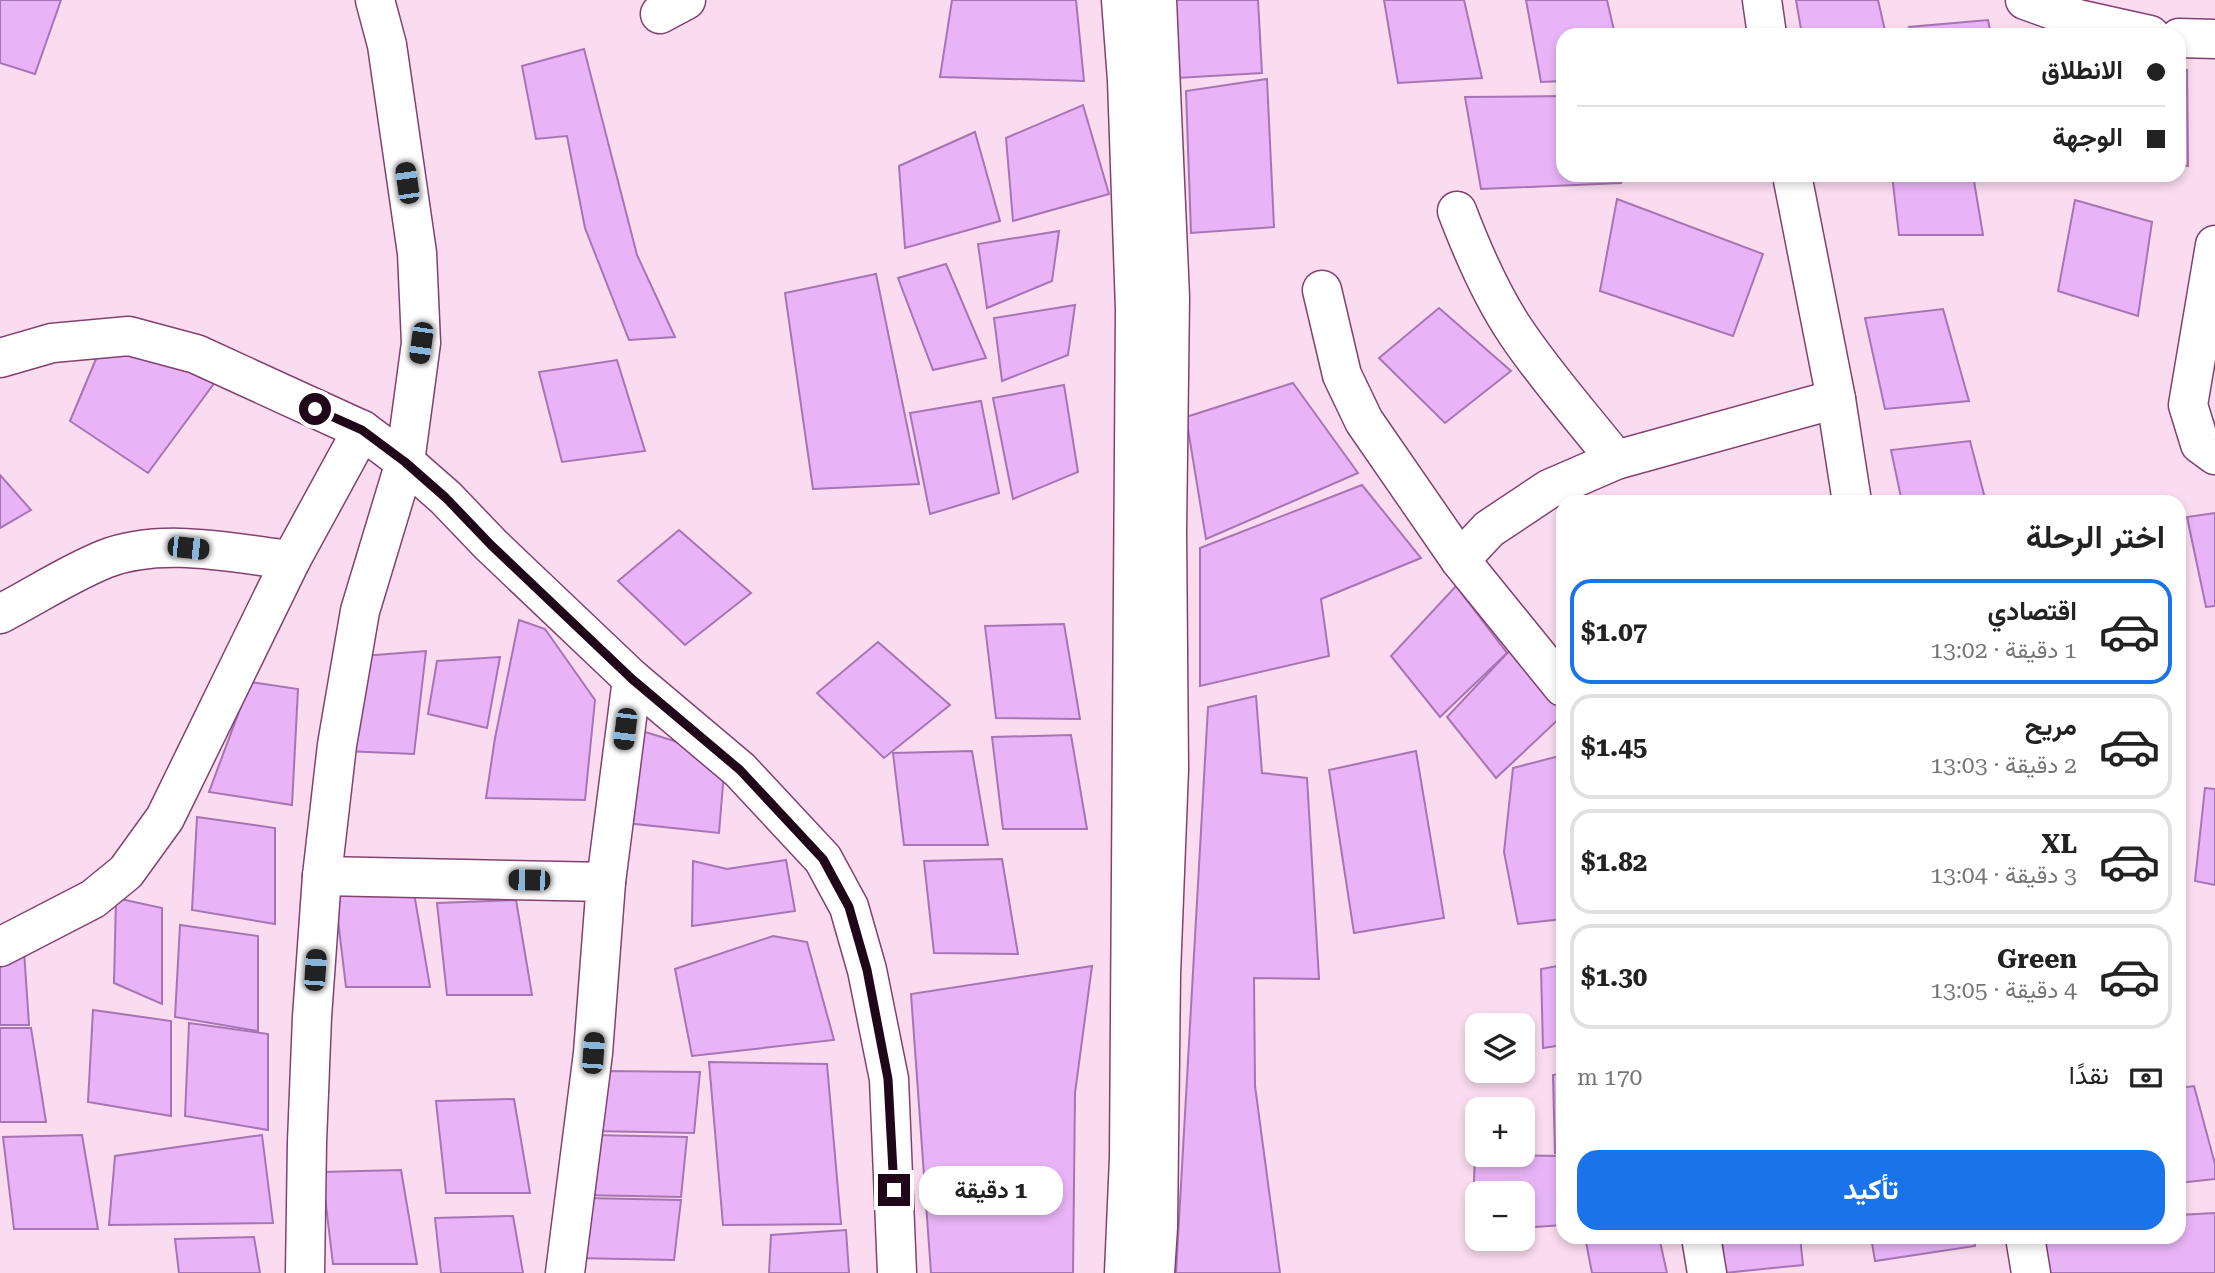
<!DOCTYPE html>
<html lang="ar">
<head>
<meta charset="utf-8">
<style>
	:root { --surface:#fff; --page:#f2f2f2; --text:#222; --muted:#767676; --line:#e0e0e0; --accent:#1a73e8 }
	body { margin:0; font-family:"Roboto Serif",Vazirmatn,serif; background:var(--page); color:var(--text); direction:rtl; height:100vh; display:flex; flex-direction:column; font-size:26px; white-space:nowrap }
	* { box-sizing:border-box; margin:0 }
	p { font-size:23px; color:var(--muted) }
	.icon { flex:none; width:38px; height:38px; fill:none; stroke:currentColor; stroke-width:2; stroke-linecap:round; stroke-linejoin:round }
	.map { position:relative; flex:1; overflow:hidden; direction:ltr }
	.panel { position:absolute; left:1556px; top:495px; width:630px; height:749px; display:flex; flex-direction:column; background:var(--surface); border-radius:21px; box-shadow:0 4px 10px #0003; direction:rtl }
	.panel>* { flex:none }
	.hud { position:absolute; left:1556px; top:28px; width:630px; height:154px; border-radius:21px; box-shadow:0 4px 10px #0003; direction:rtl; display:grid; align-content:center; height:154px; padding:0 21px; background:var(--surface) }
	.buttons { position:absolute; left:1465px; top:1013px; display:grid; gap:14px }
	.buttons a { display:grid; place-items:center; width:70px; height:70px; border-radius:14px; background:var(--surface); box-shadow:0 4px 10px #0003; font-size:35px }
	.end { position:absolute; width:32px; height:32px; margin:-16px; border:9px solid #200619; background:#fff; box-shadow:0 0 0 4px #fff }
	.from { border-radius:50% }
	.bubble { position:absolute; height:49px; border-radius:21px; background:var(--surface); box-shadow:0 4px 10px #0003; font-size:23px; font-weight:700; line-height:49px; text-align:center; direction:rtl }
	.car { position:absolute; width:21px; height:42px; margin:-21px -10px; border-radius:9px; box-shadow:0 0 5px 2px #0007; background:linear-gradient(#222 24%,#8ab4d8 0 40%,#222 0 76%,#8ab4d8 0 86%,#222 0) }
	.hud b { display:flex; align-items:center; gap:24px; height:66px; font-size:26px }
	.hud b+b { border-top:2px solid var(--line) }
	.hud i { width:18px; height:18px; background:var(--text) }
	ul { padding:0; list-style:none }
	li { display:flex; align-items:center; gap:21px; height:105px; margin:0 14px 10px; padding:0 7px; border:4px solid var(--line); border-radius:21px }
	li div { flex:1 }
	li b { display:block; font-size:26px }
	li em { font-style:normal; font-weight:700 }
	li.active { border-color:var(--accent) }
	li>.icon { width:63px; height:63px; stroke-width:1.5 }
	h2 { padding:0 21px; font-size:32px; line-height:84px }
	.pay { display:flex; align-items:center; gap:18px; height:77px; padding:0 21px; font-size:26px }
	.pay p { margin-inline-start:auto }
	.button { display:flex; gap:14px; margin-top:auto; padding:14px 21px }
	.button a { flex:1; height:80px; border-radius:21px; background:var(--accent); color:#fff; font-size:28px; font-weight:700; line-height:80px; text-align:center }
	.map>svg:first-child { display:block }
</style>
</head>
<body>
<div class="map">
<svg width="2215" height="1273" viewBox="0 0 2215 1273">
	<rect width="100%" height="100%" fill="#fadbef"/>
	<g fill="#e9b4f7" stroke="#a774b4" stroke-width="2">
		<path d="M0 0H61L35 74 0 63Z"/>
		<path d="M952 0H1076L1084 81 940 77Z"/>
		<path d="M1175 0H1258L1262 73 1177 78Z"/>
		<path d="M1384 0H1464L1482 78 1398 83Z"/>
		<path d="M1526 0H1607L1615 35H1563V81L1541 82Z"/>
		<path d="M1796 0H1878L1886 35H1802Z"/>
		<path d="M1988 20 1991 35H1911L1909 27Z"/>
		<path d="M584 49 637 255 675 337 629 340 585 228 567 136 536 139 522 66Z"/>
		<path d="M2179 69 2187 70 2188 166 2179 164Z"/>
		<path d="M1267 79 1274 227 1191 233 1186 91Z"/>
		<path d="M1563 96V175H1621V183L1481 189 1465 97Z"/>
		<path d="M1083 105 1109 194 1013 221 1006 138Z"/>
		<path d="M975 132 1000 221 905 248 899 166Z"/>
		<path d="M1892 175H1973L1983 235H1899Z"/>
		<path d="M1617 199 1763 254 1733 336 1600 291Z"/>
		<path d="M2075 200 2152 222 2138 316 2058 291Z"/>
		<path d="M1059 231 1052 281 987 308 978 244Z"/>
		<path d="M946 264 986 358 933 370 898 278Z"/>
		<path d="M876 274 919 484 813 489 785 293Z"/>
		<path d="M1075 305 1068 355 1002 381 994 318Z"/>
		<path d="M1439 308 1511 371 1445 423 1379 358Z"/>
		<path d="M1943 309 1969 401 1885 409 1865 318Z"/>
		<path d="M101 347 218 378 148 473 70 421Z"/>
		<path d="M617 360 645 451 562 462 539 372Z"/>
		<path d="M1293 383 1358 473 1206 539 1186 417Z"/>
		<path d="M1064 385 1078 472 1013 499 993 398Z"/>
		<path d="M981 401 999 493 930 514 910 413Z"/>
		<path d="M1970 441 1986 502H1902L1891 450Z"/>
		<path d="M0 475 31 510 0 528Z"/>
		<path d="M1362 485 1421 558 1321 599 1329 656 1200 686V548Z"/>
		<path d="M2215 513V606L2206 607 2187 517Z"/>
		<path d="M679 530 751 593 685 645 618 581Z"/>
		<path d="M1456 586 1507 653 1440 717 1391 656Z"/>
		<path d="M519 620 545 629 595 700 585 800 486 798 495 738Z"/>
		<path d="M1064 624 1080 719 996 718 985 626Z"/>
		<path d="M878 642 950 705 884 758 817 693Z"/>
		<path d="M1513 647 1563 715 1496 778 1447 717Z"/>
		<path d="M426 651 414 754 345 751 363 656Z"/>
		<path d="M500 657 487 728 428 714 437 661Z"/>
		<path d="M250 682 298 689 292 805 209 792Z"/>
		<path d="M1256 696 1262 773 1307 778 1319 979 1254 978 1255 1086 1280 1273H1176L1208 707Z"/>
		<path d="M642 731 700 749 724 772 719 833 626 823Z"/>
		<path d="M1071 735 1087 829H1003L992 737Z"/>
		<path d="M972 751 988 845H904L893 753Z"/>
		<path d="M1416 751 1444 918 1354 933 1329 770Z"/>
		<path d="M1563 755V919L1518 924 1504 852 1513 768Z"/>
		<path d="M2205 788 2215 789V885L2195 881Z"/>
		<path d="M197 817 275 828V924L192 910Z"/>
		<path d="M1002 859 1018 954 934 953 924 861Z"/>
		<path d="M786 860 795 911 692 926 693 861 727 869Z"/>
		<path d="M414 893 430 987H346L335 895Z"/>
		<path d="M116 898 162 908V1004L114 983Z"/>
		<path d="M516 900 532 995H447L437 903Z"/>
		<path d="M180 925 258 936V1031L175 1017Z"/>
		<path d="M773 936 807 942 834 1040 692 1056 675 969Z"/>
		<path d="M24 951 29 1025H0V963Z"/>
		<path d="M1563 965V1045L1543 1048 1541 969Z"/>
		<path d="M1092 966 1075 1093 1073 1273H931L911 994Z"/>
		<path d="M93 1010 171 1021V1116L88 1102Z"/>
		<path d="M189 1023 268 1034V1130L185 1116Z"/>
		<path d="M0 1028H31L46 1122H0Z"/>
		<path d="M709 1062 827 1064 841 1224 723 1225Z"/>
		<path d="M603 1071 700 1072 694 1133 594 1131Z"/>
		<path d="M1563 1073V1152L1555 1153 1553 1075Z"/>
		<path d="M2194 1086 2215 1164V1179L2179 1183V1088Z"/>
		<path d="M514 1099 530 1193H446L436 1101Z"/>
		<path d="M82 1135 98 1229H14L3 1137Z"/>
		<path d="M262 1135 273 1223 109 1225 115 1156Z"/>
		<path d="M591 1135 687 1137 681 1197 581 1195Z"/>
		<path d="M1475 1155 1563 1156V1225L1522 1228V1194H1477V1232H1472Z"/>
		<path d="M401 1170 417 1264H333L322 1172Z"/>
		<path d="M585 1198 681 1200 674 1260 575 1258Z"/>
		<path d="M2215 1213V1273H2050L2044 1237H2179V1215Z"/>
		<path d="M513 1216 523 1273H441L435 1218Z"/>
		<path d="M846 1230 849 1273H769L771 1235Z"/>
		<path d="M254 1237 260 1273H179L175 1239Z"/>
		<path d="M1585 1237H1659L1667 1273H1592Z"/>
		<path d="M1722 1237H1800L1803 1265 1724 1273Z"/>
		<path d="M1871 1237H1974L1975 1246 1875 1261Z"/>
	</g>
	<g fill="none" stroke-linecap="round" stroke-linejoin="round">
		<defs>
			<g id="minor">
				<path d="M1762 0 1767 35"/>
				<path d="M2025 0 2078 19 2150 35"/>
				<path d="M660 14 686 0"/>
				<path d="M2179 38 2215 39"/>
				<path d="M1792 175 1836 399 1852 502"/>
				<path d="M1457 211C1473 253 1491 295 1516 332 1546 377 1583 418 1616 460"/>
				<path d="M2215 245 2188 405 2200 444 2215 455"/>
				<path d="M1322 290 1342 375 1364 421 1460 560 1563 687"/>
				<path d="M0 358 52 343 129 336 196 354 362 430 405 462 446 498 491 545 632 679 740 770 823 859 849 907 867 970 889 1079 897 1273"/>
				<path d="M1460 560 1489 529 1549 489 1616 460 1836 399"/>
				<path d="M0 614C35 596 68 574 105 559 162 537 231 553 291 560"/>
				<path d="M322 876 606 882 593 1053 565 1273"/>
				<path d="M606 882 632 679"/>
				<path d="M0 947 93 899 126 872 165 818 291 560 362 430"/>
				<path d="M1701 1237 1707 1273"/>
				<path d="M2025 1237 2031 1273"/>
				<path d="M305 1273 307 1142 312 1017 322 876 337 745 360 611 405 462 421 343 417 253 387 45 375 0"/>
			</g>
			<g id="major">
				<path d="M1121 0 1127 80 1135 309 1129 1158 1124 1273"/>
				<path d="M1155 1273 1158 1227 1161 974 1169 769 1167 532 1170 297 1157 0"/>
			</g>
		</defs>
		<use href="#minor" stroke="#834170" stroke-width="41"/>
		<use href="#major" stroke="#834170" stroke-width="41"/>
		<use href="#minor" stroke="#fff" stroke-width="38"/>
		<use href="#major" stroke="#fff" stroke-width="38"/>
	</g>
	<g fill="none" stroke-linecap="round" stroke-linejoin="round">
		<path stroke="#200619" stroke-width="9" d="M315 409 362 430 405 462 446 498 491 545 632 679 740 770 823 859 849 907 867 970 888 1079 894 1190"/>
	</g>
</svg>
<div class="buttons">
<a><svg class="icon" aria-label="layers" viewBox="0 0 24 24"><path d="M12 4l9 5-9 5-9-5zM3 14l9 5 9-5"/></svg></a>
<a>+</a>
<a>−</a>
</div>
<i class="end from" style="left:315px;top:409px"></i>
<i class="end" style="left:894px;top:1190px"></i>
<div class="bubble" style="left:919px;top:1166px;width:144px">1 دقيقة</div>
<i class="car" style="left:407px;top:183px;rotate:352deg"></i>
<i class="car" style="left:421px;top:343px;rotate:188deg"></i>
<i class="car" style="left:188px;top:548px;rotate:96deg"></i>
<i class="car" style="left:625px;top:729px;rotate:187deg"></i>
<i class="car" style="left:529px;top:880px;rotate:271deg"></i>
<i class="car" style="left:315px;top:970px;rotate:4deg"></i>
<i class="car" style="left:593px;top:1053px;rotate:4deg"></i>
<div class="hud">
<b><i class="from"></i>الانطلاق</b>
<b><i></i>الوجهة</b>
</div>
<section class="panel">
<h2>اختر الرحلة</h2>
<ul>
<li class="active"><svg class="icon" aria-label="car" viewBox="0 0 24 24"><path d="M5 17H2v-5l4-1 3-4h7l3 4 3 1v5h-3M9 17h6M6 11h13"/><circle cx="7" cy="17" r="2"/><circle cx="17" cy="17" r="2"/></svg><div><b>اقتصادي</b><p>1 دقيقة · 13:02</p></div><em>$1.07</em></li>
<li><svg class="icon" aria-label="car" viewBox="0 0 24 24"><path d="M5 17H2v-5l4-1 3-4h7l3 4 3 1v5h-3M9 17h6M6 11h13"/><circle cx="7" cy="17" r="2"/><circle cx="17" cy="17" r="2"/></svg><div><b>مريح</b><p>2 دقيقة · 13:03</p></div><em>$1.45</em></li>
<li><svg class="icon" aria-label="car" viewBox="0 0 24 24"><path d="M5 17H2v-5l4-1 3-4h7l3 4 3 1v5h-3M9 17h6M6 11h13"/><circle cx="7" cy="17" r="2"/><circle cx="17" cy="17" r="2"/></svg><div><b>XL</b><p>3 دقيقة · 13:04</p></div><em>$1.82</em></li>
<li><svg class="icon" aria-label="car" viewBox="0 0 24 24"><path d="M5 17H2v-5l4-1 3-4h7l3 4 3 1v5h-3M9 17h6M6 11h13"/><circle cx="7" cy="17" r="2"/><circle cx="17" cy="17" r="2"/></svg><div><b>Green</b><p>4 دقيقة · 13:05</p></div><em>$1.30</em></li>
</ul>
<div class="pay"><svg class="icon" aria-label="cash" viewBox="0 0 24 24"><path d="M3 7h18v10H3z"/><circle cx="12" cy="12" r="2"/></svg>نقدًا<p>170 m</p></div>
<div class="button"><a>تأكيد</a></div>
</section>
</div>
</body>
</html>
